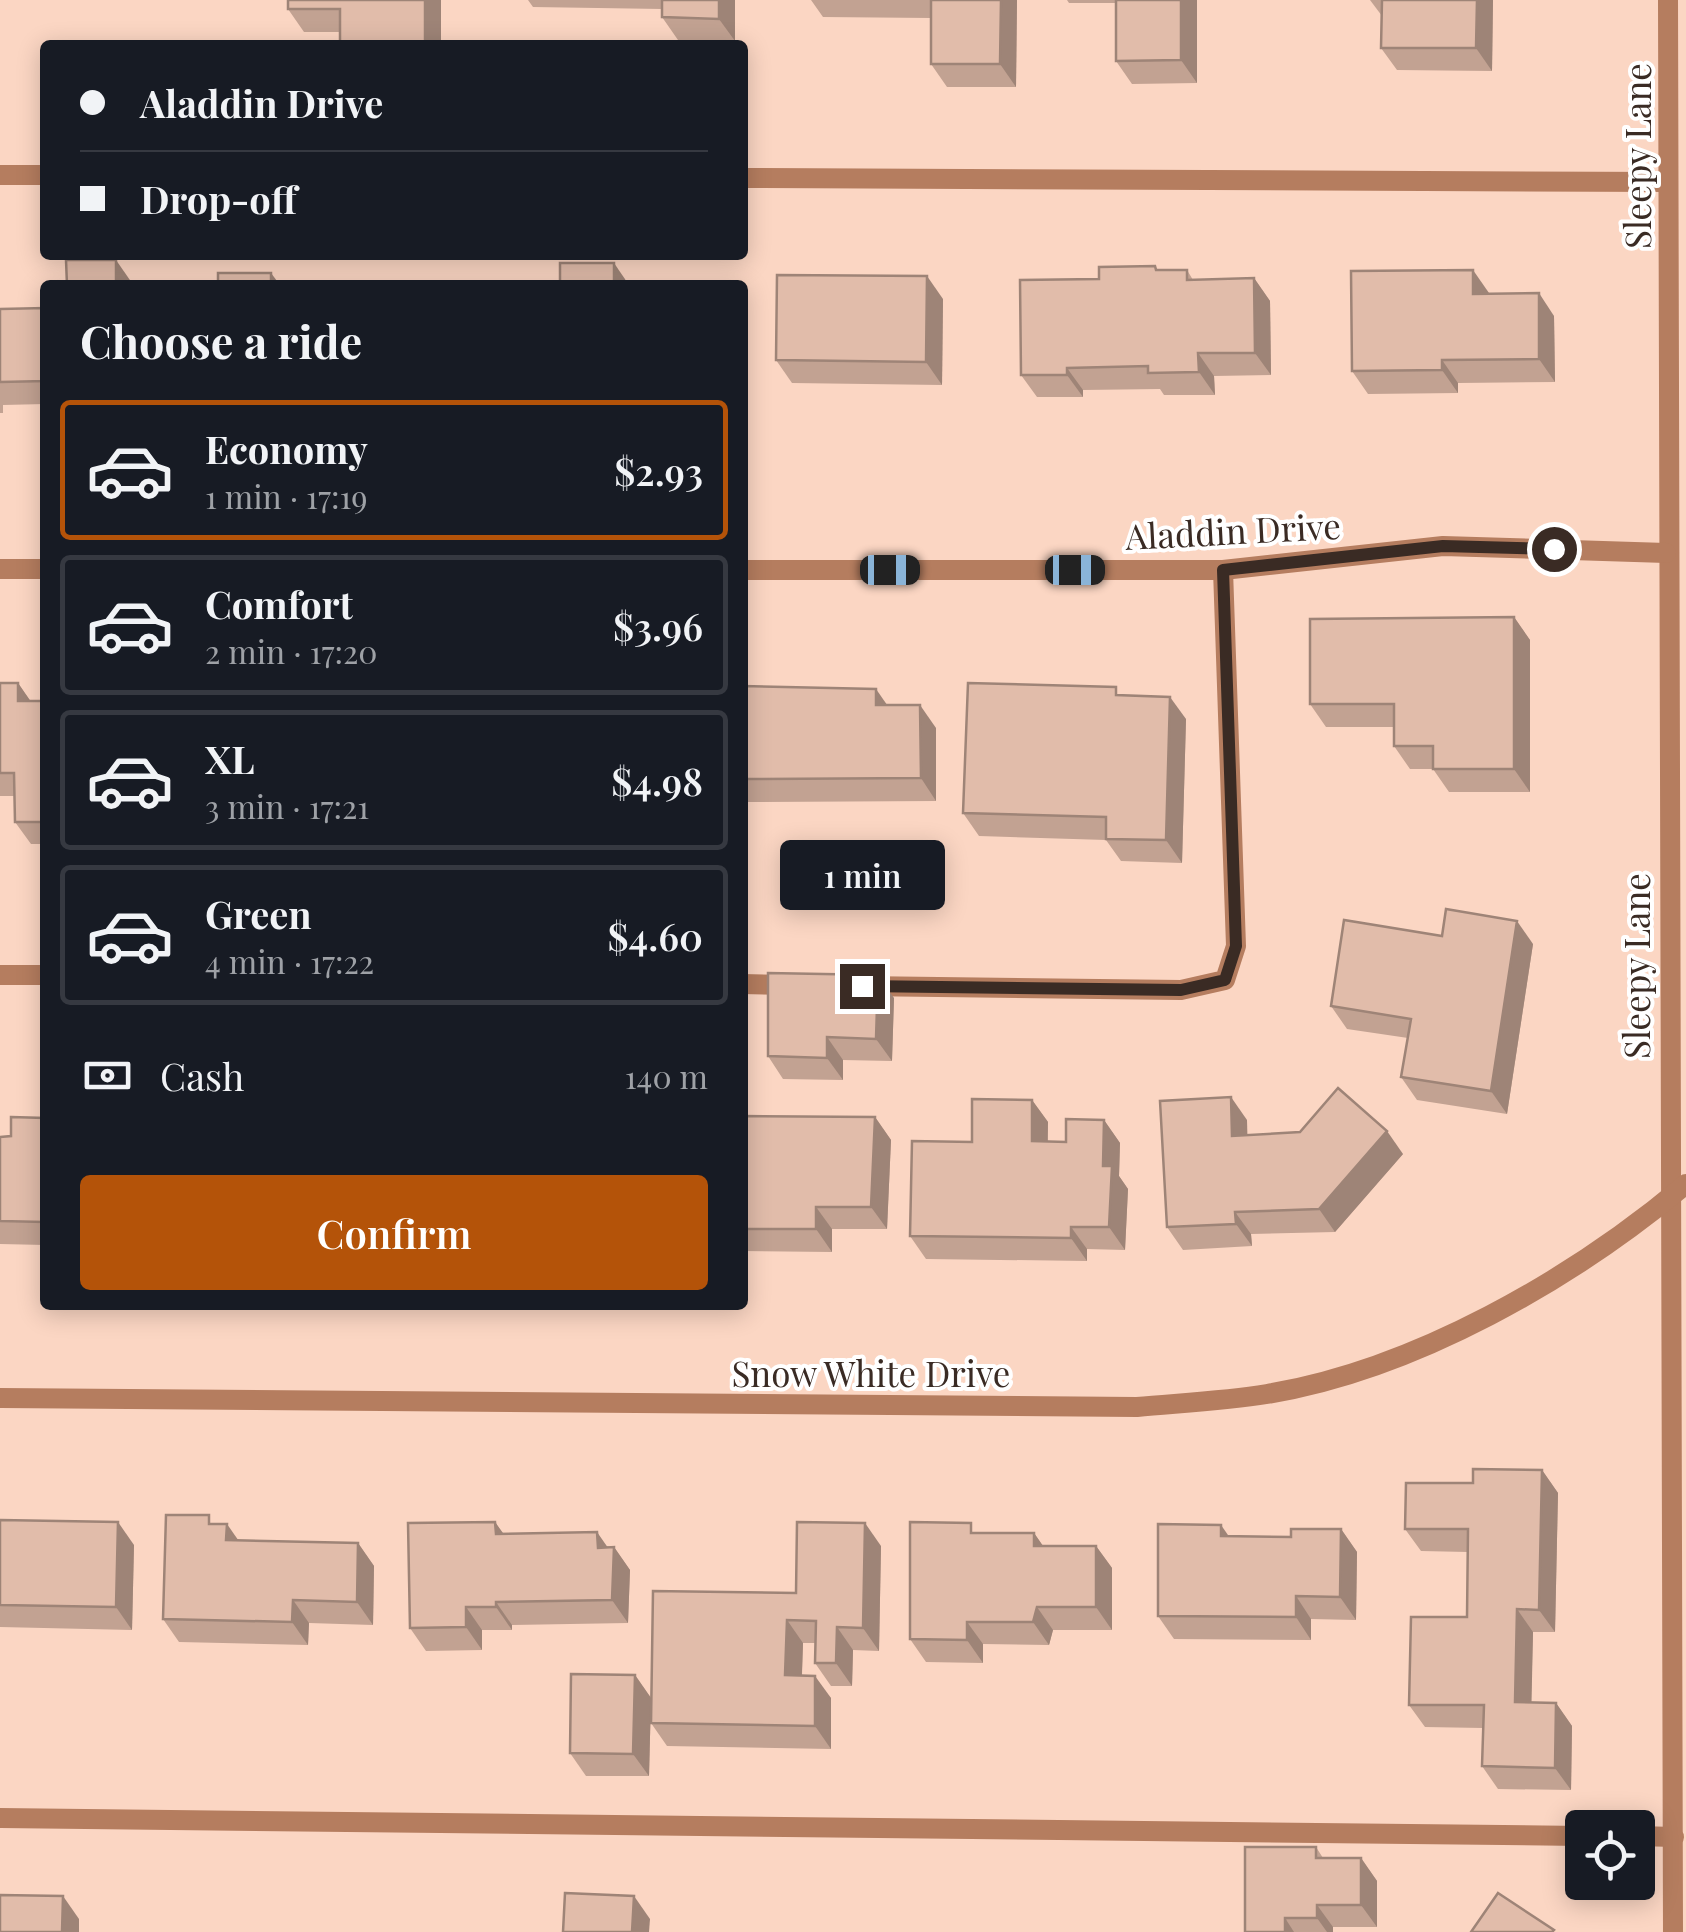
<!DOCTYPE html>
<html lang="en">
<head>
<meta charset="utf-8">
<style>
	:root { --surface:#171b24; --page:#20242c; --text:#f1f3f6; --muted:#9ea1a6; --line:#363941; --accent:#b45309 }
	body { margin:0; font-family:"Playfair Display",serif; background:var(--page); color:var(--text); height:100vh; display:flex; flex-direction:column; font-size:38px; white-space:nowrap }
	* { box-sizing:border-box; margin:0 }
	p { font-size:32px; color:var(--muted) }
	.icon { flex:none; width:55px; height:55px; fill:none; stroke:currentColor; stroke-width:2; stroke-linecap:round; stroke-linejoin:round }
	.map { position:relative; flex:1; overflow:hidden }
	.sheet { position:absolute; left:40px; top:280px; width:708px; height:1030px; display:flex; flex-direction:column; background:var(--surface); border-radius:10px; box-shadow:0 5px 25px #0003 }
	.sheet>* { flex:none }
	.banner { position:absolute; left:40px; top:40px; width:708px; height:220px; border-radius:10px; box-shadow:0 5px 25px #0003; display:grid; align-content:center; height:220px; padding:0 40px; background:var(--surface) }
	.buttons { position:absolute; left:1565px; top:1810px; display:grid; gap:20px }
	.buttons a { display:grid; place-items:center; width:90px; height:90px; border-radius:10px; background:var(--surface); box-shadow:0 5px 25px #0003; font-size:50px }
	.end { position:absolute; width:45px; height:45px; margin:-22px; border:12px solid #3a2b24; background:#fff; box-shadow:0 0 0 5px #fff }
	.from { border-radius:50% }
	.bubble { position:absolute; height:70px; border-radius:10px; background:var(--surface); box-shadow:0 5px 25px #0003; font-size:32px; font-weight:600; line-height:70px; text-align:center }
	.car { position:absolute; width:30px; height:60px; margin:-30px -15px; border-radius:12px; box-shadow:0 0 8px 2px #0007; background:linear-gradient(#222 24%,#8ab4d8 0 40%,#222 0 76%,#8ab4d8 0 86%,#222 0) }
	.banner b { display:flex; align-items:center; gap:35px; height:95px; font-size:38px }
	.banner b+b { border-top:2px solid var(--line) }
	.banner i { width:25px; height:25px; background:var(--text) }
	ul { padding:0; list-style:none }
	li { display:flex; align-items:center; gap:30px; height:140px; margin:0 20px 15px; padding:0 20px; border:5px solid var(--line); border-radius:10px }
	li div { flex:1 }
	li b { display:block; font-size:38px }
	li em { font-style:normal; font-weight:600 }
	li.selected { border-color:var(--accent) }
	li>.icon { width:90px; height:90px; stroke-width:1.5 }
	h2 { padding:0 40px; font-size:45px; line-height:120px }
	.pay { display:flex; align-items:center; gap:25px; height:110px; padding:0 40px; font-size:38px }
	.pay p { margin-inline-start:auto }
	.cta { display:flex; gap:20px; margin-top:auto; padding:20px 40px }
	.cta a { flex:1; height:115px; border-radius:10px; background:var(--accent); color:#fff; font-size:40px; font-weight:600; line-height:115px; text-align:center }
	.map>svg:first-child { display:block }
</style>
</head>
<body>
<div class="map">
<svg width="1686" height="1932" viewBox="0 0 1686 1932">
	<rect width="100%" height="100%" fill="#fbd6c3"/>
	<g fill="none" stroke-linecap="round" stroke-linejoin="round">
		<g stroke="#b57d5f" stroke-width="20">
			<path d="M0 175H45"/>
			<path d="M742 178 1668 182"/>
			<path d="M0 975H45"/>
			<path d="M742 984 795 985"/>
			<path d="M859 986 1181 990 1225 980 1236 946 1223 570"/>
			<path d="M0 1818 1582 1836"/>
			<path d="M1638 1836 1674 1837"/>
		</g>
		<g stroke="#b57d5f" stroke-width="20">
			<path d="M1668 0 1673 1932"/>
			<path d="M0 569H45"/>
			<path d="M742 570H1223L1443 546 1666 553"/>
			<path d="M0 1398 1137 1407C1180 1403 1224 1401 1267 1394 1414 1370 1573 1279 1686 1184"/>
		</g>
	</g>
	<g fill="#c2a292">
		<path d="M441 0V45H340V32H304L288 9Z"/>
		<path d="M528 0H735V41L678 40 662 17V9L533 7Z"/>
		<path d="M811 0H1017L1016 87H947L931 64V18L823 17Z"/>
		<path d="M1067 0H1197V83L1132 84 1116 61V3H1069Z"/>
		<path d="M1370 0H1493L1492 71 1397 70 1381 48 1382 16Z"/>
		<path d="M1155 266 1158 270H1187L1193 280 1254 278 1270 301 1271 375 1214 376 1215 395H1164L1160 389 1083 390V397H1037L1021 375 1099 279Z"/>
		<path d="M1489 294 1554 316 1555 382 1458 383V393L1368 394 1352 371Z"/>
		<path d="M943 299 942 385 792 383 776 360Z"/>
		<path d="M45 308V404L3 405V413H0V309Z"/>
		<path d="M1514 617 1530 640V792H1449L1433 769H1410L1394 746V727H1326L1310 704Z"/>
		<path d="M0 683H18L30 701H45V844H31L15 822V796H0Z"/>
		<path d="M742 686 936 728V801L742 802Z"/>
		<path d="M1121 695 1186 719 1182 863 1121 861 1106 840 979 836 963 813Z"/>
		<path d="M1442 936 1533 944 1507 1114 1417 1100 1401 1077 1408 1038 1347 1029 1331 1006Z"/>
		<path d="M894 998 892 1061 843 1060V1080L783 1079 768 1056Z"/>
		<path d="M1032 1100 1048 1122V1142H1066L1104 1120 1120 1143 1119 1176 1128 1189 1125 1250 1087 1249V1261L926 1259 910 1236 972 1142Z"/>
		<path d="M742 1116 875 1117 891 1140 887 1229H832V1252L742 1251Z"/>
		<path d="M45 1118V1245L0 1244V1137L11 1136Z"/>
		<path d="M1247 1120V1135L1403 1154 1335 1232 1251 1234 1252 1246 1183 1250 1167 1227Z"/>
		<path d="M1542 1470 1558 1493 1555 1632H1533L1531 1703H1556L1572 1726 1571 1790 1498 1789 1482 1766 1483 1728 1425 1727 1409 1705 1467 1617 1468 1552 1421 1551 1405 1529 1473 1483Z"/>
		<path d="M0 1520 134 1545 132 1630 0 1627Z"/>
		<path d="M495 1522 503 1534 614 1547 630 1570 628 1623 512 1625V1630H482V1650L426 1651 410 1628Z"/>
		<path d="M216 1524 238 1540 358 1543 374 1566 373 1625 309 1623 308 1645 179 1642 163 1619Z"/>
		<path d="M1341 1529 1357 1552 1356 1620 1311 1619V1640L1174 1639 1158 1616 1229 1537H1291Z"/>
		<path d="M978 1533H1034L1043 1546H1096L1112 1568V1630H1053L1049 1645 983 1644V1663L926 1662 910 1639Z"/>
		<path d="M881 1546 879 1651 853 1650 852 1686H831L815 1663 816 1643H803L802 1675 831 1698V1749L667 1746 651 1723 796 1593Z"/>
		<path d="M635 1675 651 1698 649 1776H586L570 1753Z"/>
		<path d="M1316 1847 1323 1858H1361L1377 1881V1927H1333V1932H1245Z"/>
	</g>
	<g fill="#9e8477">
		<path d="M425 0H441V45H426L425 43Z"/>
		<path d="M719 0H735V41L719 19Z"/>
		<path d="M1001 0H1017L1016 87 1000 64Z"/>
		<path d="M1181 0H1197V83L1181 60Z"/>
		<path d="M1477 0H1493L1492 71 1476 48Z"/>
		<path d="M116 260 132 283V285H116Z"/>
		<path d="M614 263 629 285H614Z"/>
		<path d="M1473 270 1489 293 1473 294Z"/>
		<path d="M271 273 280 285H271Z"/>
		<path d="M927 276 943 299 942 385 926 362Z"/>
		<path d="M1254 278 1270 301 1271 375 1255 353Z"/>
		<path d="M1539 293 1554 316 1555 382 1539 359Z"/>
		<path d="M1198 353 1214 376 1215 395 1199 372Z"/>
		<path d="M1442 360 1458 383V393L1442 370Z"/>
		<path d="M1067 368 1083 390V397L1067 375Z"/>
		<path d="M1514 617 1530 640V792L1514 769Z"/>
		<path d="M18 683 34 706 18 701Z"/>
		<path d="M876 689 892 712 876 705Z"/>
		<path d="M1170 697 1186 719 1182 863 1166 840Z"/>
		<path d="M920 705 936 728V801L921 778Z"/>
		<path d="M1517 921 1533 944 1507 1114 1491 1091Z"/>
		<path d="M878 975 894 998 892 1061 876 1039Z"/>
		<path d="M827 1037 843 1060V1080L827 1058Z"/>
		<path d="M1231 1097 1247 1120 1248 1158 1232 1136Z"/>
		<path d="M1032 1100 1048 1122 1047 1164 1032 1141Z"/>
		<path d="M875 1117 891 1140 887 1229 871 1207Z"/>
		<path d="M1104 1120 1120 1143 1119 1176 1128 1189 1125 1250 1109 1227 1103 1166Z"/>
		<path d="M1387 1131 1403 1154 1335 1232 1319 1209Z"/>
		<path d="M816 1207 832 1229V1252L816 1229Z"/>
		<path d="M1235 1212 1251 1234 1252 1246 1236 1224Z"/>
		<path d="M1071 1227 1087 1249V1261L1071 1238Z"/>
		<path d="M1542 1470 1558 1493 1555 1632 1539 1610Z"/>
		<path d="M118 1522 134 1545 132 1630 116 1607Z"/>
		<path d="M495 1522 511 1544 496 1534Z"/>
		<path d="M865 1523 881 1546 879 1651 863 1628Z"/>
		<path d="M227 1524 243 1547 226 1540Z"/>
		<path d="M1221 1525 1237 1548 1221 1536Z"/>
		<path d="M1341 1529 1357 1552 1356 1620 1340 1597Z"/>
		<path d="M597 1532 613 1555 614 1547 630 1570 628 1623 612 1600 598 1548Z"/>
		<path d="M1034 1533 1050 1556 1034 1546Z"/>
		<path d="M358 1543 374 1566 373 1625 357 1602Z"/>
		<path d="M1096 1546 1112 1568V1630L1096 1607Z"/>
		<path d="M1296 1596 1311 1619V1640L1296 1617Z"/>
		<path d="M293 1600 309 1623 308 1645 292 1622Z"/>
		<path d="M496 1602 512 1625V1630L496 1607Z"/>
		<path d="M466 1607 482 1630V1650L466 1627Z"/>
		<path d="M1037 1607 1053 1630 1049 1645 1033 1622Z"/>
		<path d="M1517 1609 1533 1632 1531 1725 1515 1702Z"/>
		<path d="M787 1620 803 1643 801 1698 785 1675Z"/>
		<path d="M967 1622 983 1644V1663L967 1640Z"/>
		<path d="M837 1627 853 1650 852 1686 836 1663Z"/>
		<path d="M635 1675 651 1698 649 1776 633 1754Z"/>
		<path d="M815 1676 831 1698V1749L815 1726Z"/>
		<path d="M1556 1703 1572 1726 1571 1790 1555 1768Z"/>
		<path d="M1361 1858 1377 1881V1927L1361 1905Z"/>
		<path d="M63 1896 79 1919V1932H62Z"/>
		<path d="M634 1896 650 1919 649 1932H632Z"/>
		<path d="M1317 1905 1333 1927V1932H1327L1317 1918Z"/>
		<path d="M1285 1918 1294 1932H1285Z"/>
	</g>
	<g fill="#e1bcaa" stroke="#9e8477" stroke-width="2.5">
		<path d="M288 0H425V43H408V45H340V9H288Z"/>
		<path d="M662 0H719V19L662 17Z"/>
		<path d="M931 0H1001L1000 64H931Z"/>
		<path d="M1116 0H1181V60L1116 61Z"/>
		<path d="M1382 0H1477L1476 48H1381Z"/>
		<path d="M66 260H116V285H67Z"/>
		<path d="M560 263H614V284L650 285H560Z"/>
		<path d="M1155 266 1156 270H1187V280L1254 278 1255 353H1198L1199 372 1148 373V366L1067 368V375H1021L1020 280 1099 279V267Z"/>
		<path d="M1473 270V294L1539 293V359L1442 360V370L1352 371 1351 271Z"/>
		<rect x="218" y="273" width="53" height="12"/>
		<path d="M777 275 927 276 926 362 776 360Z"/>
		<path d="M45 308V381L0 382V309Z"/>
		<path d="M1514 617V769H1433V746H1394V704H1310V619Z"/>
		<path d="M0 683H18V701H45V822H15L14 773H0Z"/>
		<path d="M968 683 1116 687V695L1170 697 1166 840 1106 839V817L963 813Z"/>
		<path d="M742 686 876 689V705H920L921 778 742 779Z"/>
		<path d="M1446 909 1517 921 1491 1091 1401 1077 1411 1019 1331 1006 1344 920 1442 936Z"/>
		<path d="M768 973 878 975 876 1039 827 1037V1058L768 1056Z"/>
		<path d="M1338 1088 1387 1131 1319 1209 1235 1212 1236 1224 1167 1227 1160 1101 1231 1097 1232 1136 1300 1132Z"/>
		<path d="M972 1099 1032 1100V1141L1066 1142V1119L1104 1120 1103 1166H1112L1109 1227H1071V1238L910 1236 912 1141 972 1142Z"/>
		<path d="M742 1116 875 1117 871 1207H816V1229H742Z"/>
		<path d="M11 1117 45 1118V1222L0 1221V1137L11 1136Z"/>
		<path d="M1473 1469 1542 1470 1539 1610 1517 1609 1515 1702 1556 1703 1555 1768 1482 1766 1484 1705H1409L1411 1617H1467L1468 1529H1405L1406 1483H1473Z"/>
		<path d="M166 1515H209V1524H227L226 1540 358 1543 357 1602 293 1600 292 1622 163 1619Z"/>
		<path d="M0 1520 118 1522 116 1607 0 1605Z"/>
		<path d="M495 1522 496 1534 597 1532 598 1548 614 1547 612 1600 496 1602V1607H466V1627L410 1628 408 1523Z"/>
		<path d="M797 1522 865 1523 863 1628 837 1627 836 1663H815L816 1621 787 1620 785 1675 815 1676V1726L651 1723 653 1591 796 1593Z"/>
		<path d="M910 1522 971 1523V1533H1034V1546H1096V1607H1037L1033 1622H967V1640L910 1639Z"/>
		<path d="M1158 1524 1221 1525V1536L1291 1537V1529H1341L1340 1597 1296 1596V1617L1158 1616Z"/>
		<path d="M571 1674 635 1675 633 1754 570 1753Z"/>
		<path d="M1245 1847H1316V1858H1361V1905H1317V1918H1285V1932H1245Z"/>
		<path d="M565 1893 634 1896 632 1932H563Z"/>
		<path d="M1498 1893 1554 1930 1552 1932H1471Z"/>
		<path d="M0 1895 63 1896 62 1932H0Z"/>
	</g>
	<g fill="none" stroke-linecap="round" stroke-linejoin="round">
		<path stroke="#3a2b24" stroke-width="12" d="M862 986 1181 990 1225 980 1236 946 1223 570 1443 546 1554 549"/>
	</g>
	<g text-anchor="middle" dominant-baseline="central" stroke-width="8" stroke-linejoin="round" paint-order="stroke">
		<g font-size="35" fill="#3a2b24" stroke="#fff">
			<text transform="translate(1636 156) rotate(-90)">Sleepy Lane</text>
			<text transform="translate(1233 530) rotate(-3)">Aladdin Drive</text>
			<text transform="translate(1635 966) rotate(-90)">Sleepy Lane</text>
			<text x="871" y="1372">Snow White Drive</text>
		</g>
	</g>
</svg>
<div class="buttons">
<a><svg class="icon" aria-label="locate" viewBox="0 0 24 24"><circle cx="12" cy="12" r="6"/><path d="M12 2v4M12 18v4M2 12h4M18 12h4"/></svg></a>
</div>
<i class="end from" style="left:1554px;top:549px"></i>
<i class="end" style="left:862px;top:986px"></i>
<div class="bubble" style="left:780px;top:840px;width:165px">1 min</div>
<i class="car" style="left:890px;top:570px;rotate:90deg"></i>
<i class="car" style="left:1075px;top:570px;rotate:90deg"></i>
<div class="banner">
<b><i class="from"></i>Aladdin Drive</b>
<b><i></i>Drop-off</b>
</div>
<section class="sheet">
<h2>Choose a ride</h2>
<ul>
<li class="selected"><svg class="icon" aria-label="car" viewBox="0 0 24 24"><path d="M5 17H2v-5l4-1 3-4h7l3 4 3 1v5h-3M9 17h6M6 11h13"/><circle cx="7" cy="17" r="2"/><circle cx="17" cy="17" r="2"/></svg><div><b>Economy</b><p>1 min · 17:19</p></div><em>$2.93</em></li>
<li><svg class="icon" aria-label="car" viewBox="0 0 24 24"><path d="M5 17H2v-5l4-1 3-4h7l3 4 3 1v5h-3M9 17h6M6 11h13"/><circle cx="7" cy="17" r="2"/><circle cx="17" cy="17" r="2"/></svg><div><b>Comfort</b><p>2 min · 17:20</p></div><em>$3.96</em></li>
<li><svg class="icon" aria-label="car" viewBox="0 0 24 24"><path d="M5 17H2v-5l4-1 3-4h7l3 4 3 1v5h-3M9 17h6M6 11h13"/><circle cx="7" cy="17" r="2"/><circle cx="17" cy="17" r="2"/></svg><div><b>XL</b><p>3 min · 17:21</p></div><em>$4.98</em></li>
<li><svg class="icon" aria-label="car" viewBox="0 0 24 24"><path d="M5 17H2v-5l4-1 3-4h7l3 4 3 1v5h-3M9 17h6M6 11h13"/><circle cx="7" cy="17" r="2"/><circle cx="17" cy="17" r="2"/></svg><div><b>Green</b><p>4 min · 17:22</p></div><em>$4.60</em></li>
</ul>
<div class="pay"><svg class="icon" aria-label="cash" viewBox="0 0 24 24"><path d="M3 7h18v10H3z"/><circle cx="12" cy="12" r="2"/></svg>Cash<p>140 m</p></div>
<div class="cta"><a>Confirm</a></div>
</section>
</div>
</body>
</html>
